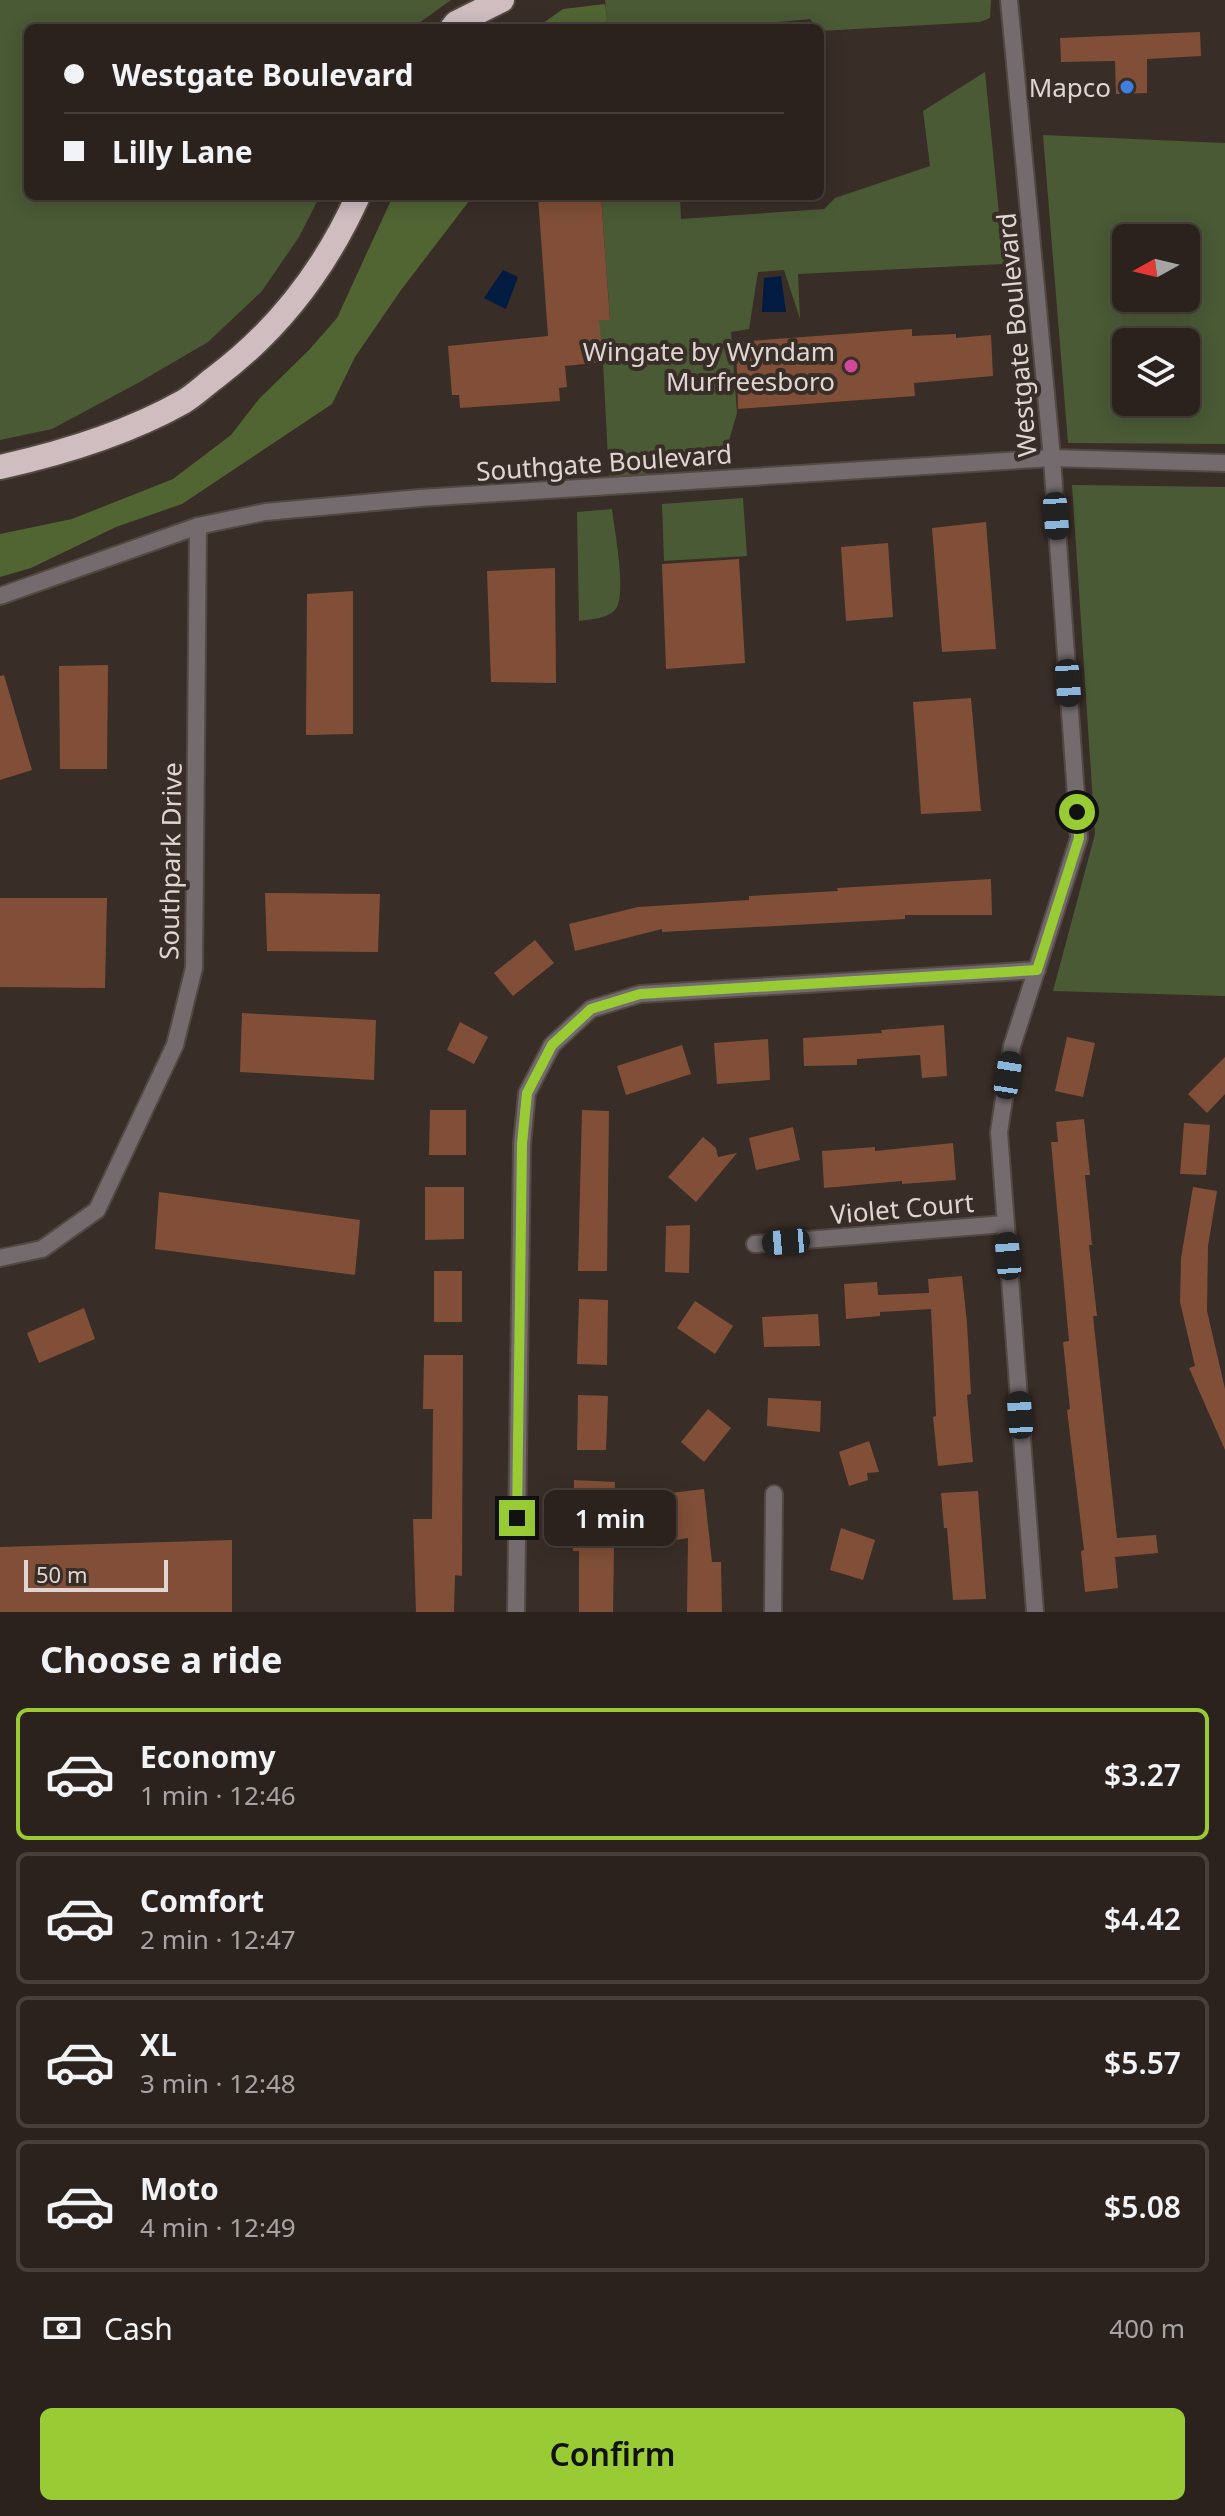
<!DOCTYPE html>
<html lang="en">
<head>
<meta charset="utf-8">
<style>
	:root { --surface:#2b221d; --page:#372f2a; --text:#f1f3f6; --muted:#a6a4a4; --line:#473f3b; --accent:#99cb35 }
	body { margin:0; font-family:"Noto Sans",sans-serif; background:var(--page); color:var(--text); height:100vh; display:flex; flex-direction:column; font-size:30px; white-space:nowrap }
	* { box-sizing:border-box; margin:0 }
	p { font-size:26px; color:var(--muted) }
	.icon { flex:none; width:44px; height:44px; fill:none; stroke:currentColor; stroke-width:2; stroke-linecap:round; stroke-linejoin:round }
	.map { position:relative; height:1612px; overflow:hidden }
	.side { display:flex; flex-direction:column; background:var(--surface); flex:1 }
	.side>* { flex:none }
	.banner { position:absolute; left:24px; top:24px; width:800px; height:176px; border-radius:12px; box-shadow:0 4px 20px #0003,0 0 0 2px var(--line); display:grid; align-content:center; height:176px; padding:0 40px; background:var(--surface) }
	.needle { width:52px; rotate:262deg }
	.buttons { position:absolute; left:1112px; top:224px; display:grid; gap:16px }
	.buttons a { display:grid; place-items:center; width:88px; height:88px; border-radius:12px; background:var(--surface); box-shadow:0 4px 20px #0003,0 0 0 2px var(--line); font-size:40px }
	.scale { position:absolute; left:24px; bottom:20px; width:144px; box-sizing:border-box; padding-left:8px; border:4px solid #dfd6d3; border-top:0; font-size:22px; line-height:28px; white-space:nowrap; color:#dfd6d3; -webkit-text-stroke:6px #392d27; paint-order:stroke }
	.end { position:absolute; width:36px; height:36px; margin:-18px; border:10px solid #99cb35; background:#111; box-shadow:0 0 0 4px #111 }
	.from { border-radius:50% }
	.bubble { position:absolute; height:56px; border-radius:12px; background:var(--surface); box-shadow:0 4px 20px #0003,0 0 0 2px var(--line); font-size:26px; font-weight:600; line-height:56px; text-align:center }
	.car { position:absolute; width:24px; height:48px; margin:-24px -12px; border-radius:10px; box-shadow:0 0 6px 2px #0007; background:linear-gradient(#222 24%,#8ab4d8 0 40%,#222 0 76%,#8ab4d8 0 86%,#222 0) }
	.banner b { display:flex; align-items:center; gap:28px; height:76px; font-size:30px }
	.banner b+b { border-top:2px solid var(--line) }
	.banner i { width:20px; height:20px; background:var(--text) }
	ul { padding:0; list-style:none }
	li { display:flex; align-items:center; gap:24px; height:132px; margin:0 16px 12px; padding:0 24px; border:4px solid var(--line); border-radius:12px }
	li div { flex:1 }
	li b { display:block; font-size:30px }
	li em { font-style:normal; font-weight:600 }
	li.current { border-color:var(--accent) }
	li>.icon { width:72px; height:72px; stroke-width:1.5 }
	h2 { padding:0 40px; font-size:36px; line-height:96px }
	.pay { display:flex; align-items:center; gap:20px; height:88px; padding:0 40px; font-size:30px }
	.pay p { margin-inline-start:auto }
	.cta { display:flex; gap:16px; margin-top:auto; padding:16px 40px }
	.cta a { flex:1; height:92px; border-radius:12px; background:var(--accent); color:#111; font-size:32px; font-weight:600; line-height:92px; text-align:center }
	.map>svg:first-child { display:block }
</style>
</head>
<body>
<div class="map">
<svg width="1225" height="1612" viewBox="0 0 1225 1612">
	<rect width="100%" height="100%" fill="#392d27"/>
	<g fill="#4a5a35" fill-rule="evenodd">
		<path d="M0 0H451L412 28H28V196H320L299 237 262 291 208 342 138 383 52 429 0 440Z"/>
		<path d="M605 0H991L990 18 980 22 820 31 810 19 717 28H603L607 19Z"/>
		<path d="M985 72 1004 264 798 274 800 319 784 270 758 272 749 329 731 332 737 413 722 464 609 478 603 362 595 320 610 319 601 196H680L681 219 824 209 835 198 930 166 923 111Z"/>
		<path d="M1043 135 1225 143V444L1068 443ZM1126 238H1186V298H1126ZM1126 342H1186V402H1126Z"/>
		<path d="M1072 485 1225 487V996L1053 991 1095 834Z"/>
		<path d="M743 498 747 556 664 561 662 504Z"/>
		<path d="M612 509C614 528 628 597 615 610 606 619 591 619 579 621L577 512Z"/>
	</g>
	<g fill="#516533">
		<path d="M605 4 607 19 603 28H536L563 9Z"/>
		<path d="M393 196H473L401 290 355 357 332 404 182 504 116 527 31 568 0 577V534L72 519 173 479 231 435 259 399 309 350 337 318Z"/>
	</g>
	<g fill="#021b40">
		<path d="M503 270 518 277 506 309 484 298Z"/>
		<path d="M781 276 786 312H762L764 278Z"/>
	</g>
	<g fill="#814f37">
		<path d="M1200 32 1201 56 1147 59V93L1116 94 1115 61 1061 62 1060 38Z"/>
		<path d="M538 196H601L610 320H599L603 362 565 366 567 387 559 388 560 401 460 408 459 395H452L448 346 548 336Z"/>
		<path d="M912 329V336L956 334V338L991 335 993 376 914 383 915 396 738 409 736 342Z"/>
		<path d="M986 522 996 649 942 652 932 528Z"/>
		<path d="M888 543 893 617 846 621 841 547Z"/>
		<path d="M739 559 745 663 666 669 662 564Z"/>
		<path d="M555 568 556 683 491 682 487 571Z"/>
		<path d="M353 591V734L306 735 307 594Z"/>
		<path d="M108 665 107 769H60L59 666Z"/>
		<path d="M4 675 32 770 0 780V676Z"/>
		<path d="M971 698 981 811 921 814 913 702Z"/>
		<path d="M991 879 992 915H905V919L662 932V929L575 951 569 924 638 907 749 900V896L838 891 837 888Z"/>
		<path d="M265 893 380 894 378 952 267 951Z"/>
		<path d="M0 898H107L105 988 0 987Z"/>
		<path d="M535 940 554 963 513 996 494 973Z"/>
		<path d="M242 1013 376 1020 374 1080 240 1072Z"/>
		<path d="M460 1022 488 1037 474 1064 447 1050Z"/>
		<path d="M944 1025 947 1076 922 1078 920 1055 857 1059V1065L804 1066 803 1038 882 1033 881 1030Z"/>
		<path d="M1067 1037 1095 1043 1083 1097 1055 1091Z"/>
		<path d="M768 1039 770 1080 717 1084 714 1043Z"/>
		<path d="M682 1045 691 1074 626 1095 617 1066Z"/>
		<path d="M1225 1057V1094L1207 1113 1188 1094Z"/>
		<path d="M430 1110H466V1155H429Z"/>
		<path d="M582 1110 609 1111 607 1271H578Z"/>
		<path d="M1084 1119 1090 1175H1085L1092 1245H1089L1097 1316H1093L1117 1538 1156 1535 1158 1553 1115 1557 1118 1588 1085 1592 1081 1551 1084 1550 1067 1410 1070 1409 1063 1342 1069 1341 1051 1142H1058L1056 1122Z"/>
		<path d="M1184 1123 1210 1125 1206 1175 1180 1174Z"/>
		<path d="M793 1127 800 1160 756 1170 749 1138Z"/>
		<path d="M703 1137 716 1148 718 1157 737 1153 696 1202 668 1177Z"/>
		<path d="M953 1143 956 1180 902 1184V1181L824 1188 822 1151 875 1147V1151Z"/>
		<path d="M425 1187H464V1239L425 1240Z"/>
		<path d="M1193 1187 1217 1191 1208 1246 1207 1311 1225 1389V1450L1189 1368 1195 1366 1180 1302 1181 1258Z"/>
		<path d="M159 1192 360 1220 355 1275 155 1249Z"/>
		<path d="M690 1225 689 1273 665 1272 666 1226Z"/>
		<rect x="434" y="1271" width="28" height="51"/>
		<path d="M962 1276 967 1323 971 1394 967 1395 973 1462 938 1466 933 1417 936 1416 931 1309 880 1312V1316L846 1319 844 1284 877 1282 878 1295 929 1293 928 1279Z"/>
		<path d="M579 1299 608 1300 607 1365 577 1364Z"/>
		<path d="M695 1301 733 1326 715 1354 677 1328Z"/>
		<path d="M84 1308 95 1339 39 1363 27 1333Z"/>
		<path d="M818 1314 820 1346 764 1347 762 1317Z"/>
		<path d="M424 1355H463L462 1576 455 1575 454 1612H416L413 1519H432L433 1409H423Z"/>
		<path d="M578 1395 608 1396 606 1450H577Z"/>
		<path d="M768 1398 821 1401 820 1432 767 1426Z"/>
		<path d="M708 1409 731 1428 704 1462 681 1442Z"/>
		<path d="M869 1441 879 1472 867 1473 868 1480 849 1486 839 1452Z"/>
		<path d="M574 1480 615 1482 613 1612H579V1551H573Z"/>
		<path d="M704 1489 712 1562H721L722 1612H687L688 1538 676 1540 670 1493Z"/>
		<path d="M978 1491 986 1599 953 1600 947 1528H944L941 1493Z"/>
		<path d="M841 1528 875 1540 863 1580 830 1570Z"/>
		<path d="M232 1540V1612H0V1547Z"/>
	</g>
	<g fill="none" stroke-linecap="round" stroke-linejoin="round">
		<defs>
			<g id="minor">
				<path d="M1009 0 1052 458 1079 838 1012 1046 999 1132 1035 1612"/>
				<path d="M0 596 198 526 265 512 420 498 1052 458 1225 463"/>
				<path d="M755 1244 1005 1224"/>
				<path d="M0 1258 42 1249 97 1210 175 1045 194 968 198 526"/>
				<path d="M516 1612 522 1144 527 1093 552 1045 591 1009 640 994 1037 970"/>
				<path d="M773 1612 774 1494"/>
			</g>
			<g id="motorway">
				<path d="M452 28 456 23 502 0"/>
				<path d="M0 467C63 453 126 434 183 402 195 395 206 384 217 376 279 329 326 267 358 196"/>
			</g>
		</defs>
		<use href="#minor" stroke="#544843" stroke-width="20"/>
		<use href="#motorway" stroke="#544843" stroke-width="28"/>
		<use href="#minor" stroke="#736b6d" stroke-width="16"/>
		<use href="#motorway" stroke="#cfbdc0" stroke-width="24"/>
	</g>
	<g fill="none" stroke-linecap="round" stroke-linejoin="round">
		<path stroke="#99cb35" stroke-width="10" d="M517 1518 522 1144 527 1093 552 1045 591 1009 640 994 1037 970 1079 838 1077 812"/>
	</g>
	<circle fill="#3f7fe0" stroke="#392d27" stroke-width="3" cx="1127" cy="87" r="8"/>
	<circle fill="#d1479c" stroke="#392d27" stroke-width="3" cx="851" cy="366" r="8"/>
	<g text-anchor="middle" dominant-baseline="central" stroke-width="8" stroke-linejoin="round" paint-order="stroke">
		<g font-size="26" fill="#dfd6d3" stroke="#392d27" text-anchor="end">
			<text x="1111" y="87">Mapco</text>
			<text x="835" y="351">Wingate by Wyndam<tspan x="835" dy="30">Murfreesboro</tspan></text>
		</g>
		<g font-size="26" fill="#dfd6d3" stroke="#392d27">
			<text transform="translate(1016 335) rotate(-95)">Westgate Boulevard</text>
			<text transform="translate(604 462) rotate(-4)">Southgate Boulevard</text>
			<text transform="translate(170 861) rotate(-89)">Southpark Drive</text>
			<text transform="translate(902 1208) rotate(-5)">Violet Court</text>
		</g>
	</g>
</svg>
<div class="buttons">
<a><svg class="needle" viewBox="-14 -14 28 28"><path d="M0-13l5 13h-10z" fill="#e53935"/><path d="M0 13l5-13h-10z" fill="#a6a4a4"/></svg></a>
<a><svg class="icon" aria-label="layers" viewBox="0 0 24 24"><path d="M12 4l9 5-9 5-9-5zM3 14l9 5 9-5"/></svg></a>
</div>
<div class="scale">50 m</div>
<i class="end from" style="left:1077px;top:812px"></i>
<i class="end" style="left:517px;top:1518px"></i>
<div class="bubble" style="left:544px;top:1490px;width:132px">1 min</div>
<i class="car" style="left:1056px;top:516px;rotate:176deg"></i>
<i class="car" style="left:1068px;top:683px;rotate:176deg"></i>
<i class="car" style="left:1008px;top:1075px;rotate:9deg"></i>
<i class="car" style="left:786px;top:1242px;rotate:265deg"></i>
<i class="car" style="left:1008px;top:1256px;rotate:355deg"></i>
<i class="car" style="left:1020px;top:1415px;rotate:356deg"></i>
<div class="banner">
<b><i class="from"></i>Westgate Boulevard</b>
<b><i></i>Lilly Lane</b>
</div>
</div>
<section class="side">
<h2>Choose a ride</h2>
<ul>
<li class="current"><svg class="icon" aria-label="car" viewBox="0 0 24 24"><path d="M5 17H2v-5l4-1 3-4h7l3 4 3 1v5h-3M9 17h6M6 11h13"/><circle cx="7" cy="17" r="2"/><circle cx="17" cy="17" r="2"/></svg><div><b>Economy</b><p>1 min · 12:46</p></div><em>$3.27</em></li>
<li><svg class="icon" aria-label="car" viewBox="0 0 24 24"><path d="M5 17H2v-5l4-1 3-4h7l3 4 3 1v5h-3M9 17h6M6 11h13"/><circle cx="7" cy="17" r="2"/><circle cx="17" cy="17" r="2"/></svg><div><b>Comfort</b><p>2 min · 12:47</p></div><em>$4.42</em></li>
<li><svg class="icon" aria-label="car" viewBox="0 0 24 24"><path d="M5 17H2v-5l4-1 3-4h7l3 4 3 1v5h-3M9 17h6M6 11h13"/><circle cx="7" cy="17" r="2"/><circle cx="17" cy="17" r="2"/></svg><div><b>XL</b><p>3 min · 12:48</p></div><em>$5.57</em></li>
<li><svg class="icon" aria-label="car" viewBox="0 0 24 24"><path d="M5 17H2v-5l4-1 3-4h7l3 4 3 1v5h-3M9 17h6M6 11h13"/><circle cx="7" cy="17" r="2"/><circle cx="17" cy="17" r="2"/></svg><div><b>Moto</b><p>4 min · 12:49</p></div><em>$5.08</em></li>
</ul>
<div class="pay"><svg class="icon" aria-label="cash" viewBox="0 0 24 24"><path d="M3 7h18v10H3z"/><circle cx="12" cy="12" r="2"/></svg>Cash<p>400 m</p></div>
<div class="cta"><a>Confirm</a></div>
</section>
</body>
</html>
